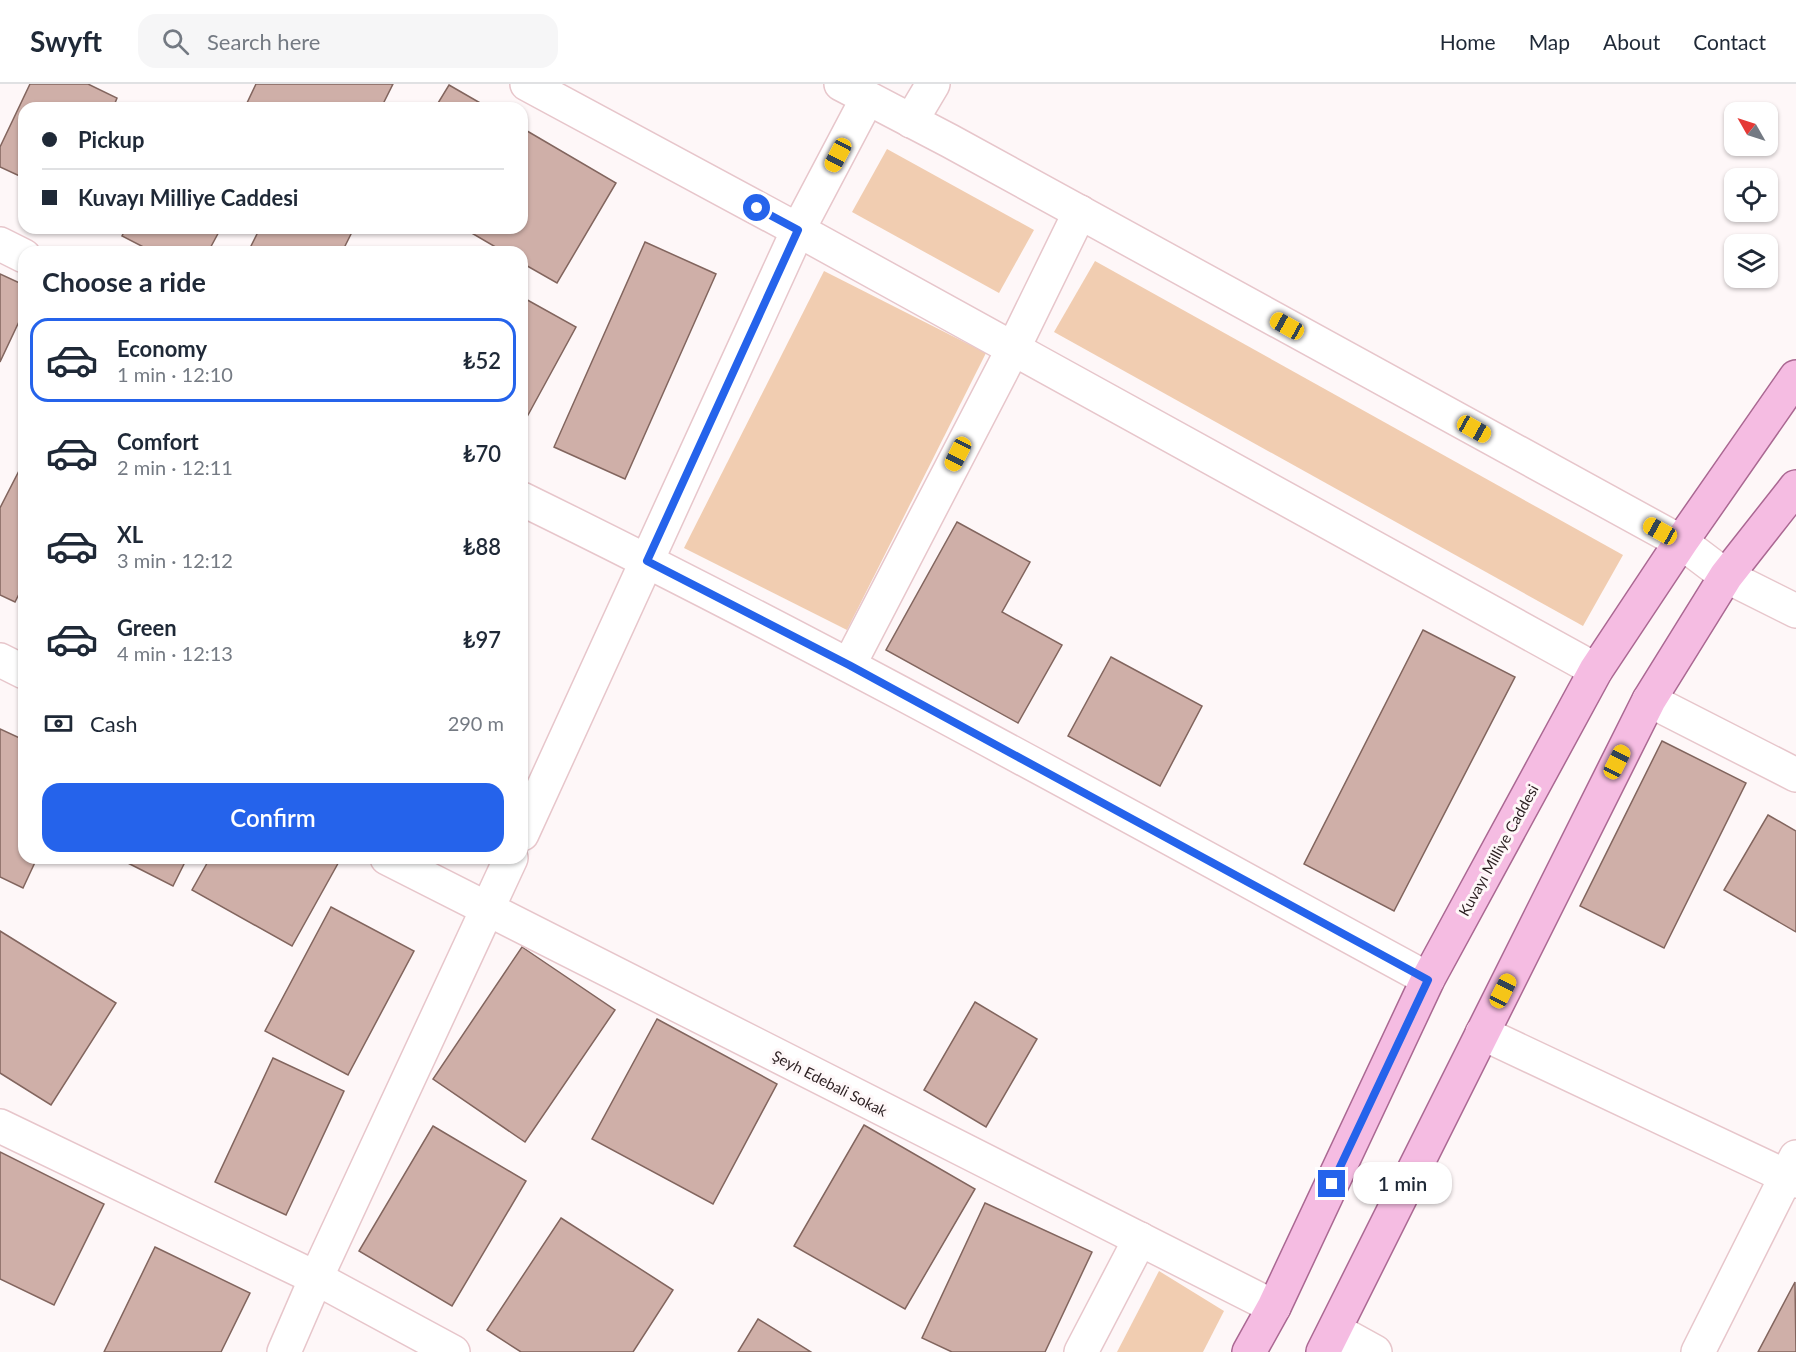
<!DOCTYPE html>
<html lang="en">
<head>
<meta charset="utf-8">
<style>
	:root { --surface:#fff; --page:#f6f6f7; --text:#1f2937; --muted:#747a83; --line:#e0e1e3; --accent:#2563eb }
	body { margin:0; font-family:Lato,sans-serif; background:var(--page); color:var(--text); height:100vh; display:flex; flex-direction:column; font-size:22px; white-space:nowrap }
	* { box-sizing:border-box; margin:0 }
	p { font-size:20px; color:var(--muted) }
	.icon { flex:none; width:33px; height:33px; fill:none; stroke:currentColor; stroke-width:2; stroke-linecap:round; stroke-linejoin:round }
	.map { position:relative; flex:1; overflow:hidden }
	.details { position:absolute; left:18px; top:162px; width:510px; height:618px; display:flex; flex-direction:column; background:var(--surface); border-radius:18px; box-shadow:0 2px 4px #0004 }
	.details>* { flex:none }
	.top-card { position:absolute; left:18px; top:18px; width:510px; height:132px; border-radius:18px; box-shadow:0 2px 4px #0004; display:grid; align-content:center; height:132px; padding:0 24px; background:var(--surface) }
	.needle { width:39px; rotate:309deg }
	.controls { position:absolute; left:1724px; top:18px; display:grid; gap:12px }
	.controls a { display:grid; place-items:center; width:54px; height:54px; border-radius:12px; background:var(--surface); box-shadow:0 2px 4px #0004; font-size:30px }
	.end { position:absolute; width:27px; height:27px; margin:-14px; border:8px solid #2563eb; background:#fff; box-shadow:0 0 0 3px #fff }
	.from { border-radius:50% }
	.bubble { position:absolute; height:42px; border-radius:18px; background:var(--surface); box-shadow:0 2px 4px #0004; font-size:20px; font-weight:600; line-height:42px; text-align:center }
	.car { position:absolute; width:18px; height:36px; margin:-18px -9px; border-radius:8px; box-shadow:0 0 4px 2px #0007; background:linear-gradient(#f5c518 24%,#345 0 40%,#f5c518 0 76%,#345 0 86%,#f5c518 0) }
	.top-card b { display:flex; align-items:center; gap:21px; height:57px; font-size:22px }
	.top-card b+b { border-top:2px solid var(--line) }
	.top-card i { width:15px; height:15px; background:var(--text) }
	ul { padding:0; list-style:none }
	li { display:flex; align-items:center; gap:18px; height:84px; margin:0 12px 9px; padding:0 12px; border:3px solid transparent; border-radius:18px }
	li div { flex:1 }
	li b { display:block; font-size:22px }
	li em { font-style:normal; font-weight:600 }
	li.on { border-color:var(--accent) }
	li>.icon { width:54px; height:54px; stroke-width:1.5 }
	h2 { padding:0 24px; font-size:27px; line-height:72px }
	.pay { display:flex; align-items:center; gap:15px; height:66px; padding:0 24px; font-size:22px }
	.pay p { margin-inline-start:auto }
	.action { display:flex; gap:12px; margin-top:auto; padding:12px 24px }
	.action a { flex:1; height:69px; border-radius:18px; background:var(--accent); color:#fff; font-size:24px; font-weight:600; line-height:69px; text-align:center }
	header { display:flex; align-items:center; gap:36px; box-sizing:border-box; height:84px; padding:0 30px; background:var(--surface); border-bottom:2px solid var(--line) }
	header strong { font-size:28px }
	nav { display:flex; gap:33px; margin-inline-start:auto; font-size:21px }
	.search { width:420px; height:54px; background:var(--page); display:flex; align-items:center; gap:15px; box-sizing:border-box; padding:0 21px; border-radius:18px; color:var(--muted); font-size:22px }
	.map>svg:first-child { display:block }
</style>
</head>
<body>
<header>
<strong>Swyft</strong>
<div class="search"><svg class="icon" aria-label="search" viewBox="0 0 24 24"><circle cx="10" cy="10" r="6"/><path d="M15 15l6 6"/></svg>Search here</div>
<nav><a>Home</a><a>Map</a><a>About</a><a>Contact</a></nav>
</header>
<div class="map">
<svg width="1796" height="1268" viewBox="0 0 1796 1268">
	<rect width="100%" height="100%" fill="#fef7f8"/>
	<g fill="#f1cdb1">
		<path d="M887 65 1034 146 999 209 852 128Z"/>
		<path d="M1095 177 1623 471 1583 542 1054 248Z"/>
		<path d="M824 187 986 269 847 546 684 464Z"/>
		<path d="M1159 1187 1224 1227 1203 1268H1117Z"/>
	</g>
	<g fill="#cfafa8" stroke="#82655e" stroke-width="1.5">
		<path d="M30 0H88L117 14 113 24H24V94L0 83V63Z"/>
		<path d="M256 0H393L381 24H257L247 19Z"/>
		<path d="M449 1 489 24H435Z"/>
		<path d="M522 44 616 99 557 199 522 179V168H504L463 144H522Z"/>
		<path d="M126 144H221L208 168H153L122 152Z"/>
		<path d="M260 144H354L342 168H248Z"/>
		<path d="M645 158 716 190 625 395 554 363Z"/>
		<path d="M0 190 24 201V227L0 278Z"/>
		<path d="M522 213 576 243 522 342Z"/>
		<path d="M24 377V500L15 518 0 511V424Z"/>
		<path d="M957 438 1030 478 1002 528 1062 561 1018 639 886 566Z"/>
		<path d="M1423 546 1515 593 1394 827 1304 780Z"/>
		<path d="M1111 573 1202 622 1160 702 1068 652Z"/>
		<path d="M0 645 24 656V774H37L23 804 0 793Z"/>
		<path d="M1662 657 1746 699 1664 864 1580 822Z"/>
		<path d="M1768 731 1796 747V848L1724 806Z"/>
		<path d="M118 774H187L173 802Z"/>
		<path d="M210 774H341L292 862 192 806Z"/>
		<path d="M331 823 414 867 348 991 265 947Z"/>
		<path d="M0 847 116 919 51 1021 0 989Z"/>
		<path d="M522 863 615 926 525 1058 433 995Z"/>
		<path d="M975 918 1037 955 986 1043 924 1006Z"/>
		<path d="M657 935 777 1000 713 1120 592 1055Z"/>
		<path d="M273 974 344 1007 286 1131 215 1098Z"/>
		<path d="M864 1041 975 1105 905 1225 794 1162Z"/>
		<path d="M433 1042 526 1097 452 1222 359 1167Z"/>
		<path d="M0 1068 104 1120 54 1221 0 1195Z"/>
		<path d="M985 1119 1092 1168 1045 1268H952L922 1254Z"/>
		<path d="M561 1134 673 1206 633 1268H521L487 1246Z"/>
		<path d="M155 1163 250 1209 221 1268H104Z"/>
		<path d="M1795 1198 1796 1268H1758Z"/>
		<path d="M758 1235 811 1268H738Z"/>
	</g>
	<g fill="none" stroke-linecap="round" stroke-linejoin="round">
		<defs>
			<g id="minor">
				<path d="M527 0 798 146 1596 586"/>
				<path d="M841 0 950 57 1681 458 1726 492 1796 527"/>
				<path d="M911 37 933 0"/>
				<path d="M0 160 24 172"/>
				<path d="M522 415C829 565 1128 732 1428 895"/>
				<path d="M0 576 24 588"/>
				<path d="M849 581 1013 265 1080 128"/>
				<path d="M1649 616 1796 691"/>
				<path d="M522 750 798 146 867 15"/>
				<path d="M387 774 1274 1223"/>
				<path d="M1482 949 1796 1097"/>
				<path d="M0 1042 316 1194 453 1268"/>
				<path d="M1335 1246 1375 1268"/>
				<path d="M284 1268 316 1194 511 774"/>
				<path d="M1081 1268 1140 1155"/>
				<path d="M1698 1268 1796 1073"/>
			</g>
			<g id="major">
				<path d="M1249 1268 1274 1223 1428 895 1596 586 1681 458 1796 293"/>
				<path d="M1323 1268 1649 616 1726 492 1796 403"/>
			</g>
		</defs>
		<use href="#minor" stroke="#e7c6cb" stroke-width="36"/>
		<use href="#major" stroke="#aa6892" stroke-width="36"/>
		<use href="#minor" stroke="#fff" stroke-width="33"/>
		<use href="#major" stroke="#f5bce2" stroke-width="33"/>
	</g>
	<g fill="none" stroke-linecap="round" stroke-linejoin="round">
		<path stroke="#2563eb" stroke-width="8" d="M757 124 798 146 647 477 849 581 1428 896 1332 1100"/>
	</g>
	<g text-anchor="middle" dominant-baseline="central" stroke-width="6" stroke-linejoin="round" paint-order="stroke">
		<g font-size="15" fill="#2b1f21" stroke="#fef7f8">
			<text transform="translate(1498 766) rotate(-61)">Kuvayı Milliye Caddesi</text>
			<text transform="translate(830 999) rotate(27)">Şeyh Edebali Sokak</text>
		</g>
	</g>
</svg>
<div class="controls">
<a><svg class="needle" viewBox="-14 -14 28 28"><path d="M0-13l5 13h-10z" fill="#e53935"/><path d="M0 13l5-13h-10z" fill="#747a83"/></svg></a>
<a><svg class="icon" aria-label="locate" viewBox="0 0 24 24"><circle cx="12" cy="12" r="6"/><path d="M12 2v4M12 18v4M2 12h4M18 12h4"/></svg></a>
<a><svg class="icon" aria-label="layers" viewBox="0 0 24 24"><path d="M12 4l9 5-9 5-9-5zM3 14l9 5 9-5"/></svg></a>
</div>
<i class="end from" style="left:757px;top:124px"></i>
<i class="end" style="left:1332px;top:1100px"></i>
<div class="bubble" style="left:1353px;top:1078px;width:99px">1 min</div>
<i class="car" style="left:838px;top:71px;rotate:208deg"></i>
<i class="car" style="left:1287px;top:242px;rotate:299deg"></i>
<i class="car" style="left:1474px;top:345px;rotate:119deg"></i>
<i class="car" style="left:958px;top:370px;rotate:207deg"></i>
<i class="car" style="left:1660px;top:447px;rotate:299deg"></i>
<i class="car" style="left:1617px;top:678px;rotate:27deg"></i>
<i class="car" style="left:1503px;top:907px;rotate:27deg"></i>
<div class="top-card">
<b><i class="from"></i>Pickup</b>
<b><i></i>Kuvayı Milliye Caddesi</b>
</div>
<section class="details">
<h2>Choose a ride</h2>
<ul>
<li class="on"><svg class="icon" aria-label="car" viewBox="0 0 24 24"><path d="M5 17H2v-5l4-1 3-4h7l3 4 3 1v5h-3M9 17h6M6 11h13"/><circle cx="7" cy="17" r="2"/><circle cx="17" cy="17" r="2"/></svg><div><b>Economy</b><p>1 min · 12:10</p></div><em>₺52</em></li>
<li><svg class="icon" aria-label="car" viewBox="0 0 24 24"><path d="M5 17H2v-5l4-1 3-4h7l3 4 3 1v5h-3M9 17h6M6 11h13"/><circle cx="7" cy="17" r="2"/><circle cx="17" cy="17" r="2"/></svg><div><b>Comfort</b><p>2 min · 12:11</p></div><em>₺70</em></li>
<li><svg class="icon" aria-label="car" viewBox="0 0 24 24"><path d="M5 17H2v-5l4-1 3-4h7l3 4 3 1v5h-3M9 17h6M6 11h13"/><circle cx="7" cy="17" r="2"/><circle cx="17" cy="17" r="2"/></svg><div><b>XL</b><p>3 min · 12:12</p></div><em>₺88</em></li>
<li><svg class="icon" aria-label="car" viewBox="0 0 24 24"><path d="M5 17H2v-5l4-1 3-4h7l3 4 3 1v5h-3M9 17h6M6 11h13"/><circle cx="7" cy="17" r="2"/><circle cx="17" cy="17" r="2"/></svg><div><b>Green</b><p>4 min · 12:13</p></div><em>₺97</em></li>
</ul>
<div class="pay"><svg class="icon" aria-label="cash" viewBox="0 0 24 24"><path d="M3 7h18v10H3z"/><circle cx="12" cy="12" r="2"/></svg>Cash<p>290 m</p></div>
<div class="action"><a>Confirm</a></div>
</section>
</div>
</body>
</html>
